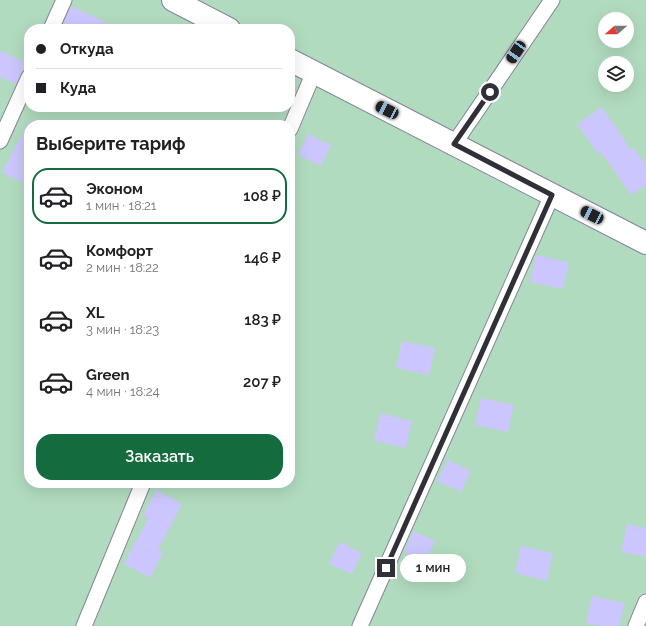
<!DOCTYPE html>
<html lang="ru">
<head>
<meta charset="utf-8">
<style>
	:root { --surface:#fff; --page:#f2f2f2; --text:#202124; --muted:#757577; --line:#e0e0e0; --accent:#146b3d }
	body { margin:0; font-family:Raleway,sans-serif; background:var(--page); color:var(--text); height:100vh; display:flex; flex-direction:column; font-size:15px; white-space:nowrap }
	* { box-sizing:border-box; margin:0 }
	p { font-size:13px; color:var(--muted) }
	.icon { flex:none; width:22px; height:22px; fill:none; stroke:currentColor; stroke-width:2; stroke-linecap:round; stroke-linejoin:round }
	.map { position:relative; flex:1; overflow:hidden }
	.details { position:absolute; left:24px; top:120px; width:271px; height:368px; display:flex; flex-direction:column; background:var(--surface); border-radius:16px; box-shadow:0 4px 16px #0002 }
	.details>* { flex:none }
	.guide { position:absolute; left:24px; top:24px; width:271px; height:88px; border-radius:16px; box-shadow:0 4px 16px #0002; display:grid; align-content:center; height:88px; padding:0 12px; background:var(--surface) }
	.needle { width:26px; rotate:250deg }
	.tools { position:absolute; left:598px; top:12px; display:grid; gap:8px }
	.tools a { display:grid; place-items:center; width:36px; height:36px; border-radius:50%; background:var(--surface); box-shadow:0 4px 16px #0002; font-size:20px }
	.end { position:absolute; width:18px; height:18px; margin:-9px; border:5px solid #313039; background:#fff; box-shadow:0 0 0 2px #fff }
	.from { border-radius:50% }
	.bubble { position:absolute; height:28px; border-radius:14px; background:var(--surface); box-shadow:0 4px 16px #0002; font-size:13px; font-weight:600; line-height:28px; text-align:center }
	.car { position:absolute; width:12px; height:24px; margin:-12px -6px; border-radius:5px; box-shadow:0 0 3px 1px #0007; background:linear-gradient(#222 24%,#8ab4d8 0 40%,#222 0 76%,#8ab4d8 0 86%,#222 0) }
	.guide b { display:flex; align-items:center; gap:14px; height:38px; font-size:15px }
	.guide b+b { border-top:1px solid var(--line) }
	.guide i { width:10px; height:10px; background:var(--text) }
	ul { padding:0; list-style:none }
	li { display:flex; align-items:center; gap:12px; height:56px; margin:0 8px 6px; padding:0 4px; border:2px solid transparent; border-radius:16px }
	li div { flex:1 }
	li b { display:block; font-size:15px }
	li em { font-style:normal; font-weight:600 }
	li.selected { border-color:var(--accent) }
	li>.icon { width:36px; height:36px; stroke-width:1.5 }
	h2 { padding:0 12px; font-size:18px; line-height:48px }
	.button { display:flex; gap:8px; margin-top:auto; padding:8px 12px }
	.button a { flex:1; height:46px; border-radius:16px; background:var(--accent); color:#fff; font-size:16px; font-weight:600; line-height:46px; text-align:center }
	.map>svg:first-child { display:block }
</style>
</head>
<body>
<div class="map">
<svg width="646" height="626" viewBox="0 0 646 626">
	<rect width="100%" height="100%" fill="#eeedfb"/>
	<path fill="#b1dbbe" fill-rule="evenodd" d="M0 0H646V626H0ZM605 19H627V41H605ZM29 29H290V107H29ZM605 63H627V85H605ZM29 125H290V483H29Z"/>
	<g fill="#cbc6fd">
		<path d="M71 6 120 29H61Z"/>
		<path d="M0 51 29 64V68L23 70 21 73 16 84 0 77Z"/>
		<path d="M602 107 631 150 634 148 646 165V185L631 195 601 152 598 154 577 124Z"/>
		<path d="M29 121V186L2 172Z"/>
		<path d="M308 134 331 145 321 166 298 155Z"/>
		<path d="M536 255 569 262 563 289 530 282Z"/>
		<path d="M402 341 435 348 429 375 396 368Z"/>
		<path d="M481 398 514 405 508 432 475 425Z"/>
		<path d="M380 413 412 421 406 448 374 441Z"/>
		<path d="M448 460 471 471 461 492 437 481Z"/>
		<path d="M156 490 182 504 158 550 163 553 150 578 124 564 148 518 143 515Z"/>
		<path d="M627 524 646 528V557L621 552Z"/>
		<path d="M414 531 435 541 425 562 404 552Z"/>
		<path d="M339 542 362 553 352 574 329 564Z"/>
		<path d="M521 546 553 553 547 581 515 573Z"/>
		<path d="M592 596 625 603 619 626H599L586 623Z"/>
	</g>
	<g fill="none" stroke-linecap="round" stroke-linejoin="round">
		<defs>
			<g id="service">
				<path d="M51 29 64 0"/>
				<path d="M290 129 314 72"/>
				<path d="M0 141 29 77"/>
				<path d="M454 144 552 0"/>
				<path d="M84 626 143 483"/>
				<path d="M360 626 552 195"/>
				<path d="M636 626 646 602"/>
			</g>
			<g id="minor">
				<path d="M173 0 229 29"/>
				<path d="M290 60 646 243"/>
			</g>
		</defs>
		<use href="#service" stroke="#868499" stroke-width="17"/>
		<use href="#minor" stroke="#868499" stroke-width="24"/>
		<use href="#service" stroke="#fff" stroke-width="15"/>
		<use href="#minor" stroke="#fff" stroke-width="22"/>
	</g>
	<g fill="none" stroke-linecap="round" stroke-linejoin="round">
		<path stroke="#313039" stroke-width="5" d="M386 568 552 195 454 144 490 92"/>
	</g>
</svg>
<div class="tools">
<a><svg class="needle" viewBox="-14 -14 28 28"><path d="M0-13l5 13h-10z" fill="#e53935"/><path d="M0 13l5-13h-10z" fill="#757577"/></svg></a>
<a><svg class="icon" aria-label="layers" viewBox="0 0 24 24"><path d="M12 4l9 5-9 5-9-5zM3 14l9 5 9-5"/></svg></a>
</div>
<i class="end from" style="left:490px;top:92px"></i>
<i class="end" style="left:386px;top:568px"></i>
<div class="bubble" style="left:400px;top:554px;width:66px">1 мин</div>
<i class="car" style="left:516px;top:52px;rotate:214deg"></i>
<i class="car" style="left:387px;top:110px;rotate:297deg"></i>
<i class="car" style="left:592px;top:215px;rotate:297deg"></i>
<div class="guide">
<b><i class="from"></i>Откуда</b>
<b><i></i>Куда</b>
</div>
<section class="details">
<h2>Выберите тариф</h2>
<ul>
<li class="selected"><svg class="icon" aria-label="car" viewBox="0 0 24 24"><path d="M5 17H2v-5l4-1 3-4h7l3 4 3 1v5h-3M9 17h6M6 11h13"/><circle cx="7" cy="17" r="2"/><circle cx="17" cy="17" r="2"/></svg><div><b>Эконом</b><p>1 мин · 18:21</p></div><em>108 ₽</em></li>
<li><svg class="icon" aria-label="car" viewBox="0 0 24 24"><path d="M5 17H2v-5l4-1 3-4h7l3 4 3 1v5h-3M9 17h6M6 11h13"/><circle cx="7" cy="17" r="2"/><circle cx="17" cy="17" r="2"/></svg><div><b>Комфорт</b><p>2 мин · 18:22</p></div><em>146 ₽</em></li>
<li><svg class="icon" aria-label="car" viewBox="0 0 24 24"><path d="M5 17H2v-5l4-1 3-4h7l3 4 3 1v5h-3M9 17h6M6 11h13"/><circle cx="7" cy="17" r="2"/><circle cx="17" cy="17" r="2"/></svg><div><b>XL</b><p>3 мин · 18:23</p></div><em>183 ₽</em></li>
<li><svg class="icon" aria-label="car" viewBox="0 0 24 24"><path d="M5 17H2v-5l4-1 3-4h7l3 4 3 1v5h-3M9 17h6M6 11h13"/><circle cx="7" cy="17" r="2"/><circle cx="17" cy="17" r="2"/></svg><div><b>Green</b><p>4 мин · 18:24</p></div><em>207 ₽</em></li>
</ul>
<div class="button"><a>Заказать</a></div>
</section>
</div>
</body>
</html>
